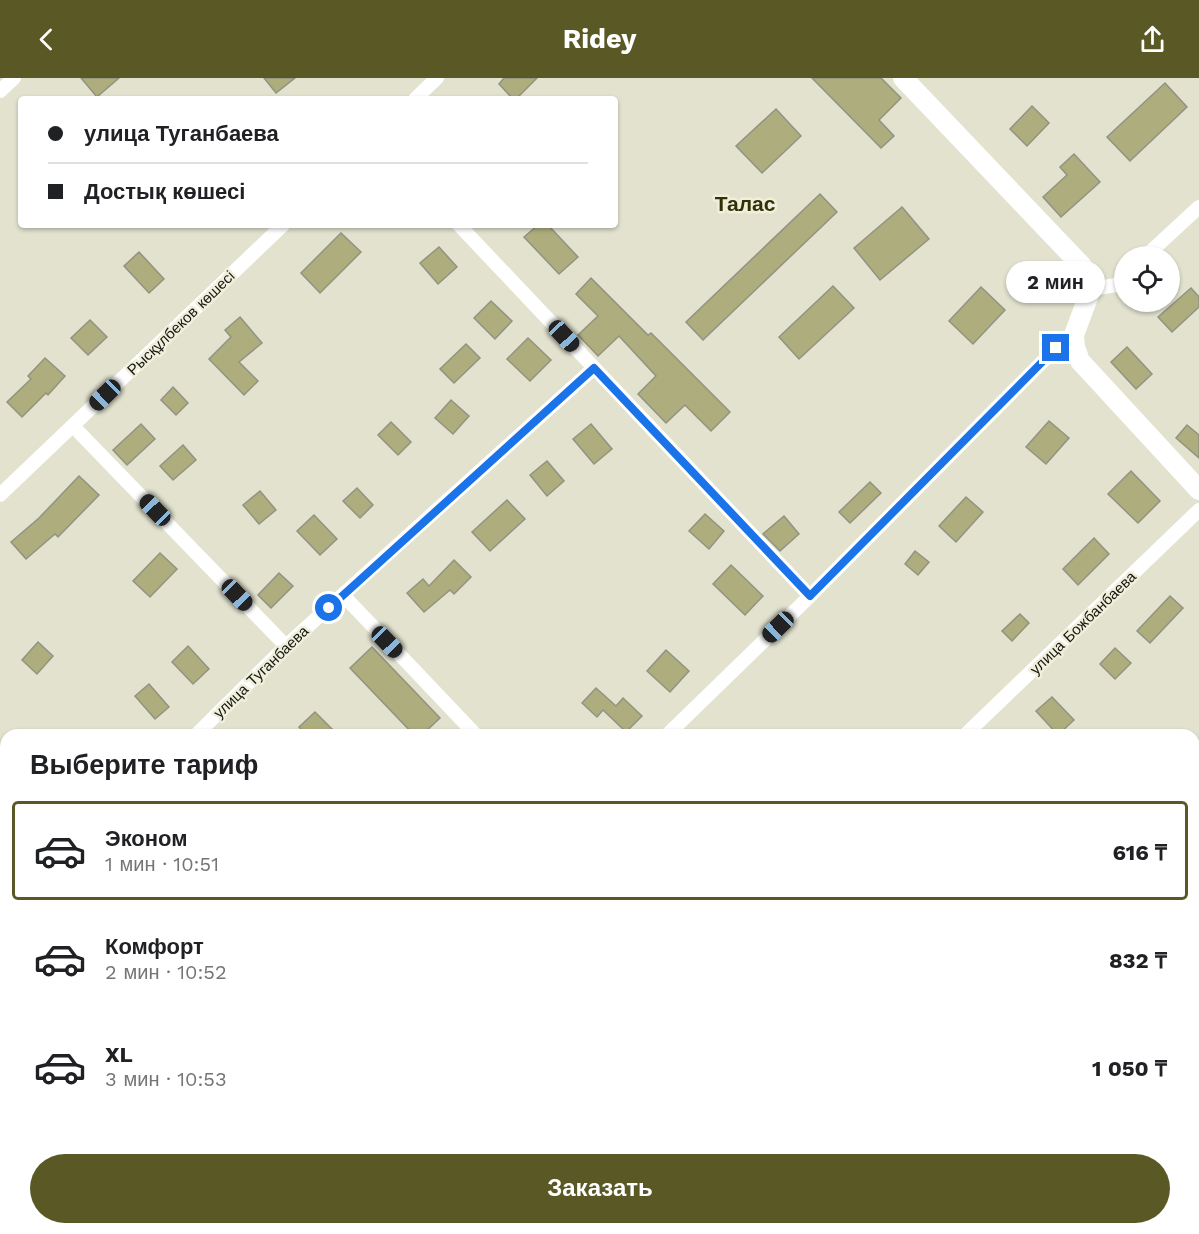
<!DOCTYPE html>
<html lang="ru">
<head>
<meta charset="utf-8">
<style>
	:root { --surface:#fff; --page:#f2f2f2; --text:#202124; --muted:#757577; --line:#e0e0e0; --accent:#5a5925 }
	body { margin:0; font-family:"Work Sans",sans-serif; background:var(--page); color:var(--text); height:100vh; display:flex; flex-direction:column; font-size:22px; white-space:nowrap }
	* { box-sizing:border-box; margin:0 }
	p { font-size:20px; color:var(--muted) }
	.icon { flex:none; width:33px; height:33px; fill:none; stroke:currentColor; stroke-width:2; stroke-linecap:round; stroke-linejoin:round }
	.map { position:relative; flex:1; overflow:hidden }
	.sheet { position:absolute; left:0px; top:651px; width:1200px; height:506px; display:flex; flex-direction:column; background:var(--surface); border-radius:18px 18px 0 0; box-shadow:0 2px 4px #0004 }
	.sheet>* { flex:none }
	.hud { position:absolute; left:18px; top:18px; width:600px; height:132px; border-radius:6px; box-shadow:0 2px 4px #0004; display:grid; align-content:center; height:132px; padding:0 30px; background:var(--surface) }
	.buttons { position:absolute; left:1114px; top:168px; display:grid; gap:12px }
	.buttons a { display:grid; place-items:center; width:66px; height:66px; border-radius:50%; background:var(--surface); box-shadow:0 2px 4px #0004; font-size:30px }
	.end { position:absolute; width:27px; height:27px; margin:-14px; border:8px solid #1a73e8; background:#fff; box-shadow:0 0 0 3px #fff }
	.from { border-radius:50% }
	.bubble { position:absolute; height:42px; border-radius:21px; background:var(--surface); box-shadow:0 2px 4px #0004; font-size:20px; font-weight:700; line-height:42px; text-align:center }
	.car { position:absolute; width:18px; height:36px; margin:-18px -9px; border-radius:8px; box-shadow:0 0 4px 2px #0007; background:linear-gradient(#222 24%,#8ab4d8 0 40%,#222 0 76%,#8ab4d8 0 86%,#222 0) }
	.hud b { display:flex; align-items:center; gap:21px; height:57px; font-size:22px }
	.hud b+b { border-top:2px solid var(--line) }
	.hud i { width:15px; height:15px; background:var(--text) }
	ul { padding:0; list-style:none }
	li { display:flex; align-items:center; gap:18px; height:99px; margin:0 12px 9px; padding:0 18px; border:3px solid transparent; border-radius:6px }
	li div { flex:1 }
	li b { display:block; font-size:22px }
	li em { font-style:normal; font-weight:700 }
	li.active { border-color:var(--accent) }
	li>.icon { width:54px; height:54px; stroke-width:1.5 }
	h2 { padding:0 30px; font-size:27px; line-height:72px }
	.button { display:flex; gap:12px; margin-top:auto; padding:12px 30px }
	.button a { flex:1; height:69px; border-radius:36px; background:var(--accent); color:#fff; font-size:24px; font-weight:700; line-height:69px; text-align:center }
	header { display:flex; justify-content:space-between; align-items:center; height:78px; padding:0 30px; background:var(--accent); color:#fff; font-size:27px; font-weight:700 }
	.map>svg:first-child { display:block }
</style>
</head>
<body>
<header><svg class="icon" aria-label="back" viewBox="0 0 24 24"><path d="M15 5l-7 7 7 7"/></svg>Ridey<svg class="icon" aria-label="share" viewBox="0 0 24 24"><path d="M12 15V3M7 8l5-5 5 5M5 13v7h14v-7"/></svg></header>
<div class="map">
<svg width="1199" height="1156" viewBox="0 0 1199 1156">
	<rect width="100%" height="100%" fill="#e2e2cf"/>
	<g fill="#adad7e" stroke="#929381" stroke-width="1.5">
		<path d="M81 0H119L97 19Z"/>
		<path d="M264 0H295L276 15Z"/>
		<path d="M504 0H537L516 21H513L499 6Z"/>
		<path d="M812 0H881L901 20 879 42 894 58 881 70Z"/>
		<path d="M1165 5 1187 29 1130 83 1107 59Z"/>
		<path d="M1032 28 1049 45 1027 68 1010 51Z"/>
		<path d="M776 31 801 58 762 95 736 68Z"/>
		<path d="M1074 76 1100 104 1061 139 1043 119 1067 97 1060 89Z"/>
		<path d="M820 116 837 134 703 262 686 244Z"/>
		<path d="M902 129 929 161 880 202 854 170Z"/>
		<path d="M538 147H548L578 179 559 196 524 159Z"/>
		<path d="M341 155 361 174 320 215 301 195Z"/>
		<path d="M439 169 457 189 438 206 420 185Z"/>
		<path d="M139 174 164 201 149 215 124 188Z"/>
		<path d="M591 200 648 257 651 255 730 334 711 353 685 327 666 345 638 316 656 298 619 258 598 278 578 257 598 238 576 216Z"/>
		<path d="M833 208 854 230 799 281 779 259Z"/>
		<path d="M981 209 1005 232 973 266 949 243Z"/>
		<path d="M1191 210 1199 219V229L1172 254 1158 239Z"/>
		<path d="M491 223 512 243 495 261 474 240Z"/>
		<path d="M240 239 262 265 239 284 258 303 244 317 209 281 231 259 225 252Z"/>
		<path d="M90 242 107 259 88 277 71 260Z"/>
		<path d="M528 260 551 282 530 303 507 281Z"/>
		<path d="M466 266 480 280 454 305 440 291Z"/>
		<path d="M1127 269 1152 296 1136 311 1111 284Z"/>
		<path d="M45 280 65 298 48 317 46 315 22 339 7 324 31 301 28 298Z"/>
		<path d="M173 309 188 325 176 337 161 322Z"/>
		<path d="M451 322 469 338 453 356 435 340Z"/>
		<path d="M1049 343 1069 360 1046 386 1026 369Z"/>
		<path d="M391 344 411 364 398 377 378 357Z"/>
		<path d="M141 346 155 361 127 387 113 372Z"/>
		<path d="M591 346 612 371 594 386 573 361Z"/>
		<path d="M1187 347 1199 357V380L1176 360Z"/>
		<path d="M183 367 196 382 173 402 160 388Z"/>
		<path d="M547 383 564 403 547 418 530 397Z"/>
		<path d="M1131 393 1160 423 1138 445 1108 416Z"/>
		<path d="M79 398 99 417 58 459 55 456 26 481 11 464 39 440Z"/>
		<path d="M870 404 881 415 850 445 839 434Z"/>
		<path d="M357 410 373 427 360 440 343 423Z"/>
		<path d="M260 413 276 432 259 446 243 427Z"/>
		<path d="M966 419 983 434 956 464 939 448Z"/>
		<path d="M507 422 525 441 490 473 472 454Z"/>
		<path d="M705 436 724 453 709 471 689 453Z"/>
		<path d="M314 437 337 461 320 477 297 453Z"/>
		<path d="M784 438 799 456 780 473 763 456Z"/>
		<path d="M1094 460 1109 476 1078 507 1063 491Z"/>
		<path d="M915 473 929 484 918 497 905 486Z"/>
		<path d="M160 475 177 491 150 519 133 503Z"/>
		<path d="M454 482 471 499 454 516 450 512 424 534 407 515 423 501 429 508Z"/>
		<path d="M731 487 763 518 745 537 713 506Z"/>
		<path d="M279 495 293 508 271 530 258 517Z"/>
		<path d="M1170 518 1183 530 1150 565 1137 553Z"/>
		<path d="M1020 536 1029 545 1012 563 1002 553Z"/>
		<path d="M38 564 53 578 37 596 22 582Z"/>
		<path d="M188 568 209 591 193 606 172 584Z"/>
		<path d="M372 569 440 640 422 657H414L350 590Z"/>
		<path d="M1115 570 1131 585 1115 601 1100 586Z"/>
		<path d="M666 572 689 593 670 614 647 593Z"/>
		<path d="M149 606 169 629 155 641 135 618Z"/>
		<path d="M596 610 616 628 623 620 642 638 626 654 603 632 597 639 582 625Z"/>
		<path d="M1052 619 1074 642 1058 657 1036 633Z"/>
		<path d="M315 634 338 657H307L299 649Z"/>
	</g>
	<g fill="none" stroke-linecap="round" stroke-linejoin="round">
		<g stroke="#fff" stroke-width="14">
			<path d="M0 13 14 0"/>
			<path d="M415 21 437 0"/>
			<path d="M459 147 810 518"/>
			<path d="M1146 178 1199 129"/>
			<path d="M1091 211 1116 207 1125 198"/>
			<path d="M73 348 286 568"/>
			<path d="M0 417 283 147"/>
			<path d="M343 517 476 657"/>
			<path d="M196 657 286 568 594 290"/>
			<path d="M667 657 810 518 1056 270 1074 262"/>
			<path d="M965 657 1199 432"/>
			<path d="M0 831 6 828"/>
			<path d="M150 1156 156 1150"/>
			<path d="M388 1156 393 1150"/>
		</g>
		<g stroke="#fff" stroke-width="20">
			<path d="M903 0 1082 188 1088 200 1091 211 1074 257 1075 269 1080 283 1199 412"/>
			<path d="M1194 872 1199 867"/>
			<path d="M904 1156 909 1150"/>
		</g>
	</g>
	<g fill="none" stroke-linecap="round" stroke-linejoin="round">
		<path stroke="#1a73e8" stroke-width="8" d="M329 530 594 290 810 518 1056 270"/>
	</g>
	<g text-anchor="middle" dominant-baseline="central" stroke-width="5" stroke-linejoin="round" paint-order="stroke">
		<g font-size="15" fill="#15150f" stroke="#efefdc">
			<text transform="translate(181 245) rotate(-44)">Рысқұлбеков көшесі</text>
			<text transform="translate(1083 545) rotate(-44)">улица Божбанбаева</text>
			<text transform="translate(261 594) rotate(-44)">улица Туганбаева</text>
		</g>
		<g font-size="21" font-weight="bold" fill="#323005" stroke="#efefdc">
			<text x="745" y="125">Талас</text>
		</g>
	</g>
</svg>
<div class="buttons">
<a><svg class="icon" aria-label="locate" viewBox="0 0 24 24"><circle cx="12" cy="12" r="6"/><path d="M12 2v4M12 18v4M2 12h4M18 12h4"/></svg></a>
</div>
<i class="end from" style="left:329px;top:530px"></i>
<i class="end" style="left:1056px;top:270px"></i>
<div class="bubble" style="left:1006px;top:183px;width:99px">2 мин</div>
<i class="car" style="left:564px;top:258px;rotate:137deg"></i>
<i class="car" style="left:105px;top:317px;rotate:226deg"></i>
<i class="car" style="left:155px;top:432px;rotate:316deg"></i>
<i class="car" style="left:237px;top:517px;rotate:136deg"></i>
<i class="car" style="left:778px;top:549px;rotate:226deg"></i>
<i class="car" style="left:387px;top:564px;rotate:136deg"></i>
<div class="hud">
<b><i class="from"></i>улица Туганбаева</b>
<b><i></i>Достық көшесі</b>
</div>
<section class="sheet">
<h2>Выберите тариф</h2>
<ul>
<li class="active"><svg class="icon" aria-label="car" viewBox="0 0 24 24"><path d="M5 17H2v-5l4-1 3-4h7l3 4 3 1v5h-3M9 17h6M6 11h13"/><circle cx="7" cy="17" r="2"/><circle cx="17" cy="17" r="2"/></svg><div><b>Эконом</b><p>1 мин · 10:51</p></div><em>616 ₸</em></li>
<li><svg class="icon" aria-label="car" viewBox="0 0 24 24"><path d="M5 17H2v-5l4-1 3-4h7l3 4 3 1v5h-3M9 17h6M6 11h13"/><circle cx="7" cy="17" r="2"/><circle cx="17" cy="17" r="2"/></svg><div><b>Комфорт</b><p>2 мин · 10:52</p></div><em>832 ₸</em></li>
<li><svg class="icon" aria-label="car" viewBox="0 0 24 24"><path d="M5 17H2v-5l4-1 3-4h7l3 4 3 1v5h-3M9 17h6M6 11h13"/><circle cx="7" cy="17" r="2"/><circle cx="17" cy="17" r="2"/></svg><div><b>XL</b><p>3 мин · 10:53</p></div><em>1 050 ₸</em></li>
</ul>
<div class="button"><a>Заказать</a></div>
</section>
</div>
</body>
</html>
